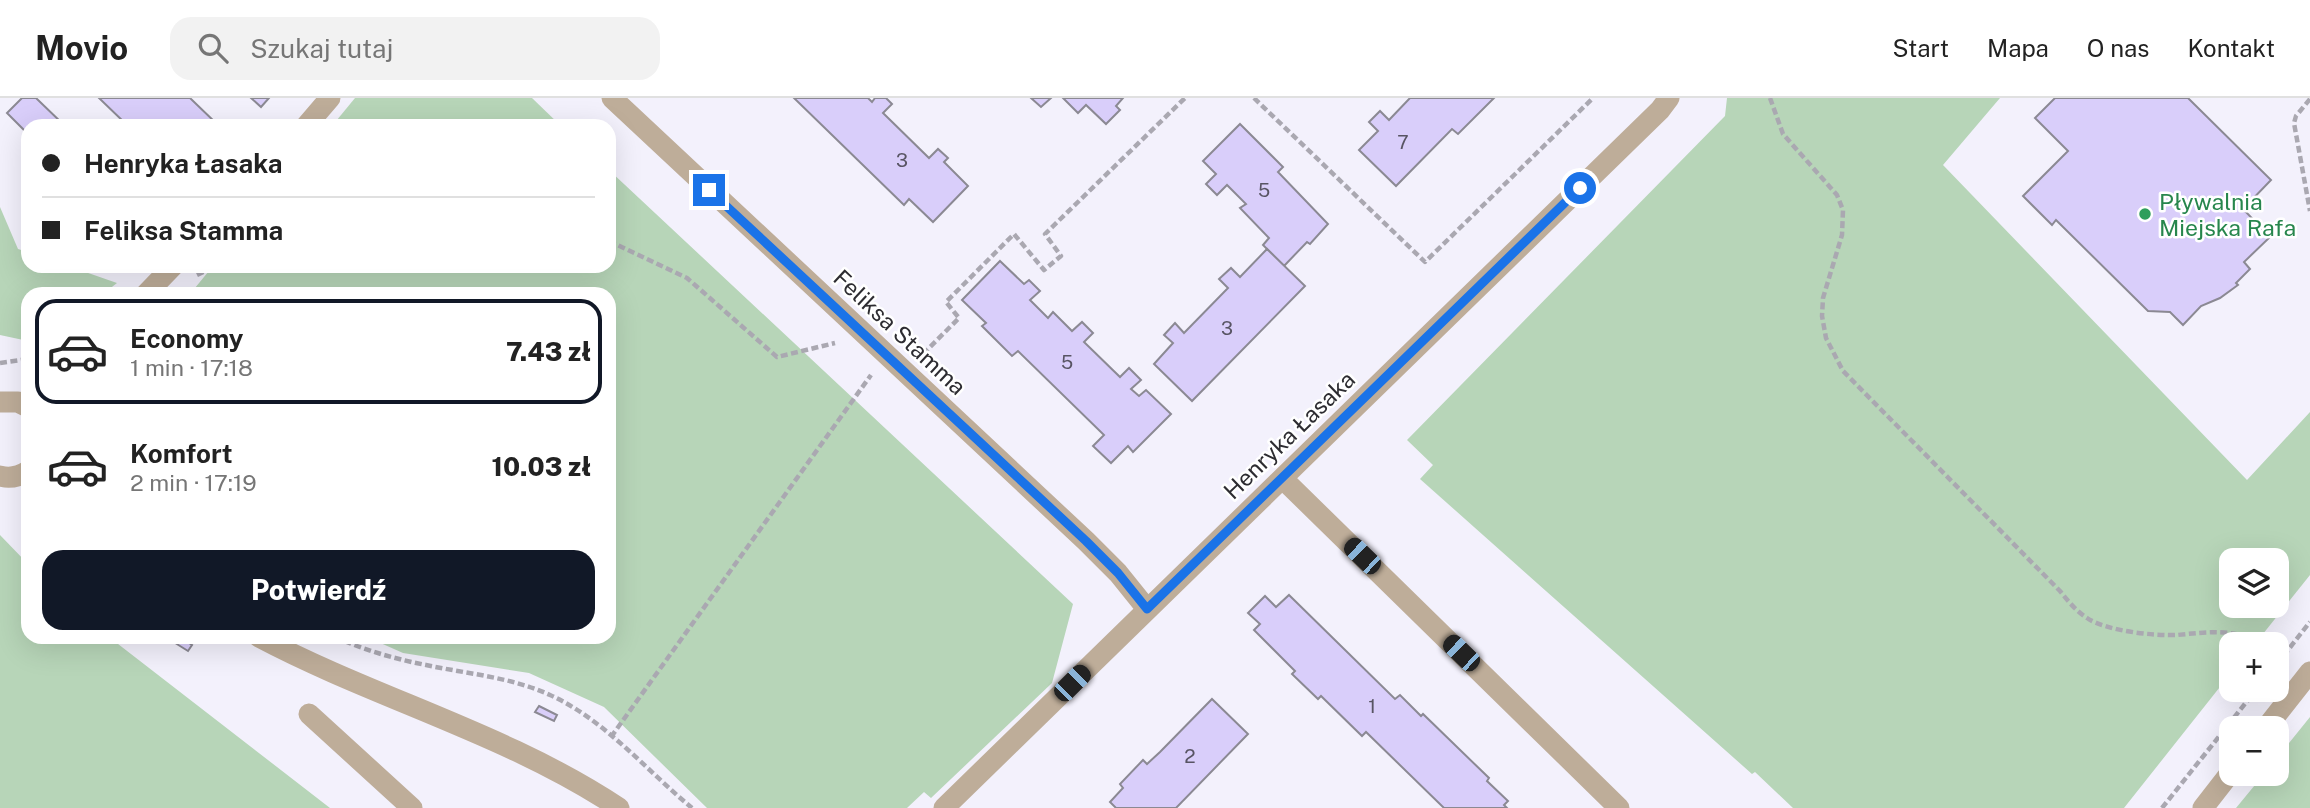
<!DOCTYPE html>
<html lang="pl">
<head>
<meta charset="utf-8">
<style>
	:root { --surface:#fff; --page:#f2f2f2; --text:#222; --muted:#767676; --line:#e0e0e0; --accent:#111827 }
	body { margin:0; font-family:"Public Sans",sans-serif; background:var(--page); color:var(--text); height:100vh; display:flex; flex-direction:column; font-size:26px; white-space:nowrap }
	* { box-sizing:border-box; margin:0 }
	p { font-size:23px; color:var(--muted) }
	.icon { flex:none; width:38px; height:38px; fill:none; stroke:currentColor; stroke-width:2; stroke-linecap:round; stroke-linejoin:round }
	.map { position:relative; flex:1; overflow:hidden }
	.details { position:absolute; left:21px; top:189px; width:595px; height:357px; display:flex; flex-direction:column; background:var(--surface); border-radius:21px; box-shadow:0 7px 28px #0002 }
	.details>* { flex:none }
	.hud { position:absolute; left:21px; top:21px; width:595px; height:154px; border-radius:21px; box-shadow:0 7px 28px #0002; display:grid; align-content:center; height:154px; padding:0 21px; background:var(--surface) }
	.controls { position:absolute; left:2219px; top:450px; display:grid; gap:14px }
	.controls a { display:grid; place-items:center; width:70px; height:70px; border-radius:14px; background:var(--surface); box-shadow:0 7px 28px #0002; font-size:35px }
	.end { position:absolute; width:32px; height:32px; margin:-16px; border:9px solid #1a73e8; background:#fff; box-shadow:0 0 0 4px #fff }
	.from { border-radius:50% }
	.car { position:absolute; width:21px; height:42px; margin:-21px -10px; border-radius:9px; box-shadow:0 0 5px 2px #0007; background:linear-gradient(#222 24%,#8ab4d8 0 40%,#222 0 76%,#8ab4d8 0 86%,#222 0) }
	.hud b { display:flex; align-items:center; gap:24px; height:66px; font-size:26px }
	.hud b+b { border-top:2px solid var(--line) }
	.hud i { width:18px; height:18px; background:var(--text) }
	ul { padding:12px 0 0; list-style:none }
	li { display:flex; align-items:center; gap:21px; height:105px; margin:0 14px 10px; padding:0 7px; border:4px solid transparent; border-radius:21px }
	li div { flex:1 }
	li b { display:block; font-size:26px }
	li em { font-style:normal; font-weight:800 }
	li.on { border-color:var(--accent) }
	li>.icon { width:63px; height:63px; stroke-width:1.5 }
	.primary-button { display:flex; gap:14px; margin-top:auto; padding:14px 21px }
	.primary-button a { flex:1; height:80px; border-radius:21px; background:var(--accent); color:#fff; font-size:28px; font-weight:800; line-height:80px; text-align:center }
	header { display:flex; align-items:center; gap:42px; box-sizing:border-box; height:98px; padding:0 35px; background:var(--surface); border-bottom:2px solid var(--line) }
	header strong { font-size:33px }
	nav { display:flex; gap:38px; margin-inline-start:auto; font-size:24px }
	.search { width:490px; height:63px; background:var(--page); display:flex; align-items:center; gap:18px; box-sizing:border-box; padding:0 24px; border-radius:21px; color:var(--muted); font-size:26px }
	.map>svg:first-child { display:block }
</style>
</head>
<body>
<header>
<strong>Movio</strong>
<div class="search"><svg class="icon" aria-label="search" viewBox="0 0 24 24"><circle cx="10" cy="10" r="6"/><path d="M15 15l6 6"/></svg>Szukaj tutaj</div>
<nav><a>Start</a><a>Mapa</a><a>O nas</a><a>Kontakt</a></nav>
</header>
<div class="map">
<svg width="2310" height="710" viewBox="0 0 2310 710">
	<rect width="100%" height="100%" fill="#f3f1fc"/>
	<g fill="#b7d5b8" fill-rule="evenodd">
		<path d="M355 0H532L561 28H332Z"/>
		<path d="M1727 0H2000L1943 67 2247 382 2310 314V477L2255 546H2231V575L2124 710H1793L1755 674 1752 676 1420 381 1433 367 1407 342 1725 18ZM2231 462H2277V508H2231Z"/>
		<path d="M609 72 1073 506 1052 585 931 700 924 694 907 710H707L604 609 529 575 403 555 367 539H609V196H190L213 168H609Z"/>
		<path d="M0 109 18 151 28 154V168H68L117 185 103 196H28V243L0 237Z"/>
		<path d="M0 437 28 466V539H109L330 710H0Z"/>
		<path d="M2310 619V710H2236L2264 676H2277V660Z"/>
	</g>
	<g fill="#d9cefa" stroke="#8b8993" stroke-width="2">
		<path d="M22 0H36L65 28H28V36L7 15Z"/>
		<path d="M99 0H190L219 28H128Z"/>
		<path d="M251 0H269L261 9Z"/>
		<path d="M794 0H868L872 4 875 0H886L892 6 883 15 929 60 938 51 948 60 944 64 968 88 933 124 909 101 904 107Z"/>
		<path d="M1031 0H1051L1041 9Z"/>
		<path d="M1063 0H1123L1116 8 1120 12 1106 26 1086 7 1078 15Z"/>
		<path d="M1410 0H1494L1458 36 1452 31 1396 88 1359 52 1378 33 1369 24 1380 13 1389 22Z"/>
		<path d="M2055 0H2188L2271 82 2243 111 2270 139 2244 164 2250 171 2236 185 2238 187 2220 200 2201 208 2183 227 2170 214 2148 213 2056 122 2052 127 2023 98 2068 53 2035 20Z"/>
		<path d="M1240 26 1283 69 1278 74 1328 126 1310 146 1307 144 1284 168 1263 147 1269 140 1240 110 1246 106 1227 87 1217 97 1206 86 1216 76 1203 63Z"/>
		<path d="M1267 151 1305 188 1192 303 1154 266 1173 245 1164 237 1175 225 1184 235 1228 190 1219 181 1231 170 1240 179Z"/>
		<path d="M1000 163 1024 186 1029 182 1040 193 1030 202 1048 220 1053 214 1072 233 1082 224 1093 235 1084 244 1120 279 1129 270 1141 282 1131 291 1139 298 1146 292 1171 316 1133 354 1128 348 1111 365 1093 348 1104 337 1018 253 1012 258 982 228 986 225 962 202Z"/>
		<path d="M1289 497 1395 601 1400 597 1421 618 1423 616 1489 680 1487 683 1508 703 1504 707 1507 710H1444L1366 634 1362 638 1321 598 1318 601 1292 576 1295 573 1254 532 1260 526 1248 515 1265 498 1276 509Z"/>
		<path d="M174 539H180L192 547 188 553 172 543Z"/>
		<path d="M1212 601 1248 636 1176 710H1116L1110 704 1123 690 1120 686 1143 662 1147 666 1160 654Z"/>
		<path d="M539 608 557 617 554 623 535 614Z"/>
	</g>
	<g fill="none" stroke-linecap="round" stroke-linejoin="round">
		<g stroke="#aaa8b1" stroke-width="4.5" stroke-dasharray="7 3.5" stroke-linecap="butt">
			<path d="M1254 0 1425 164 1593 0"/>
			<path d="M1770 0 1783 36 1837 97 1843 112 1842 137 1823 200 1822 218 1826 240 1843 273 2060 493C2068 503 2076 513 2087 520 2106 533 2154 538 2177 537 2207 534 2235 530 2262 546"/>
			<path d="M2310 1 2296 18 2294 25 2310 113"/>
			<path d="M609 143 687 180 777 259 835 245"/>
			<path d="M197 177 216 168"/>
			<path d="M923 256 959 220 946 204 1014 136 1044 172 1061 158 1045 136 1185 0"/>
			<path d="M0 265 28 261"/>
			<path d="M335 539C364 552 395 561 426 567 468 576 511 579 550 597 605 622 646 672 692 710"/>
			<path d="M2277 566 2310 524"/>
			<path d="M611 639 871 277"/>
			<path d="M2162 710 2256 592"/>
		</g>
		<g stroke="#bead99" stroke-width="21">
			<path d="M612 0 1086 443 1118 475 1147 511"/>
			<path d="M306 28 330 0"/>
			<path d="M146 196 173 168"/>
			<path d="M0 304H18L28 309"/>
			<path d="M0 378C10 381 20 378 28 373"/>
			<path d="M1283 381 1619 710"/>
			<path d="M259 539C376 601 508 636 619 710"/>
			<path d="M309 616 412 710"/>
			<path d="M2266 630 2310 574"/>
			<path d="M944 710 1660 12 1669 0"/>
			<path d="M2203 710 2231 674"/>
		</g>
	</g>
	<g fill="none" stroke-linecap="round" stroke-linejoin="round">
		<path stroke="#1a73e8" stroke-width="9" d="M709 92 1086 443 1118 475 1147 511 1580 90"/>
	</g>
	<circle fill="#2e9e5b" stroke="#fff" stroke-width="2.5" cx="2145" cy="116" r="7"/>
	<g text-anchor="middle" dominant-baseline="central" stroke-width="5" stroke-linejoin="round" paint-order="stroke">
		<g font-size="19" fill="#585463">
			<text x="1403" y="44">7</text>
			<text x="902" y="62">3</text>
			<text x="1264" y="92">5</text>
			<text x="1227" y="230">3</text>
			<text x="1067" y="264">5</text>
			<text x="1372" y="608">1</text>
			<text x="1190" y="658">2</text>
		</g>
		<g font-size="23" fill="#27864d" stroke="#fff" text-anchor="start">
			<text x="2159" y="103">Pływalnia<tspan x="2159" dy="26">Miejska Rafa</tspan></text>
		</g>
		<g font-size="23" fill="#2d2c31" stroke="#fff">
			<text transform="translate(900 234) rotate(43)">Feliksa Stamma</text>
			<text transform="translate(1289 337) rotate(-44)">Henryka Łasaka</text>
		</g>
	</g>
</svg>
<div class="controls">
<a><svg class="icon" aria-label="layers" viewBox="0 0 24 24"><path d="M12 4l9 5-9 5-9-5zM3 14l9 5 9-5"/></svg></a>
<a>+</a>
<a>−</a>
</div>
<i class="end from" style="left:1580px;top:90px"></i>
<i class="end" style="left:709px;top:92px"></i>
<i class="car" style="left:1362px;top:458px;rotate:314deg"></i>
<i class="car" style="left:1461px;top:555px;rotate:314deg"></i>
<i class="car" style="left:1072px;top:585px;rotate:45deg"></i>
<div class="hud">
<b><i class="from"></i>Henryka Łasaka</b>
<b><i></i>Feliksa Stamma</b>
</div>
<section class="details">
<ul>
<li class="on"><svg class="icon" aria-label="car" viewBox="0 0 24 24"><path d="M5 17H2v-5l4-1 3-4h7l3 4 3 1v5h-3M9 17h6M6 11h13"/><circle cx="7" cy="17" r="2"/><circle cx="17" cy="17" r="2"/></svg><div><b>Economy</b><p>1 min · 17:18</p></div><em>7.43 zł</em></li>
<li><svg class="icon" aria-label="car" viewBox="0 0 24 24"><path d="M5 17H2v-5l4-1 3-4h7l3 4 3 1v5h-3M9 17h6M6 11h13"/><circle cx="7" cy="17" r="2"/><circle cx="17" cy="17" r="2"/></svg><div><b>Komfort</b><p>2 min · 17:19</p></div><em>10.03 zł</em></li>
</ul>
<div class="primary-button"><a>Potwierdź</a></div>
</section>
</div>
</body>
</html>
